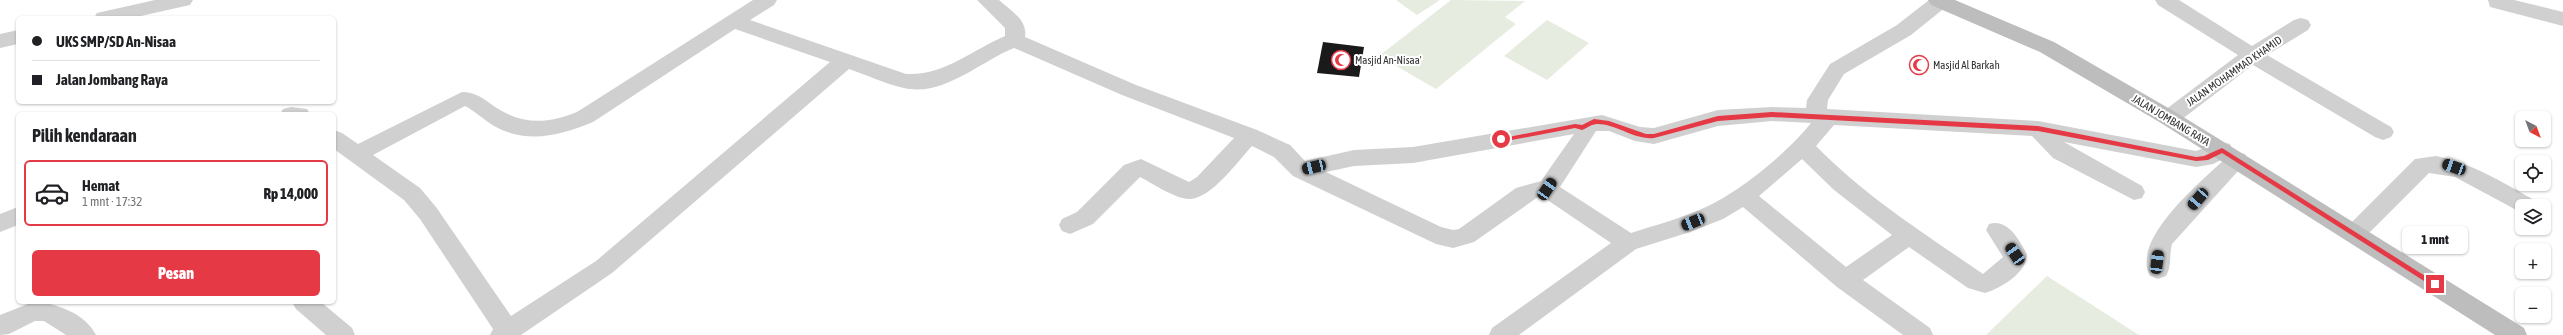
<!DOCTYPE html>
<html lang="id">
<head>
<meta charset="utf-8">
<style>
	:root { --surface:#fff; --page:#f6f6f6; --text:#202124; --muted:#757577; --line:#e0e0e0; --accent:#e63946 }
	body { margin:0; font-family:"Asap Condensed",sans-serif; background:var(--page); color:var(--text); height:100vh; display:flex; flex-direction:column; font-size:15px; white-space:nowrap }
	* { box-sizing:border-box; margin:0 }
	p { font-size:13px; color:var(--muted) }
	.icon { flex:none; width:22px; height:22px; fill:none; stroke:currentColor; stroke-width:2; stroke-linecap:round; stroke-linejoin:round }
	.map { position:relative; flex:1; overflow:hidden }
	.side { position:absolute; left:16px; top:112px; width:320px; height:192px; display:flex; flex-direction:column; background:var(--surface); border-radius:6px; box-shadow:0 1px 3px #0004 }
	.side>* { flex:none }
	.top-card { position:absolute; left:16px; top:16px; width:320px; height:88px; border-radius:6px; box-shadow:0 1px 3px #0004; display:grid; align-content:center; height:88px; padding:0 16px; background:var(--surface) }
	.needle { width:26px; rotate:139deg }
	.buttons { position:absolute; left:2515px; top:111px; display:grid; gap:8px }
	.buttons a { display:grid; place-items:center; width:36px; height:36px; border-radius:6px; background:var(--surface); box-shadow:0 1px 3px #0004; font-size:20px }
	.end { position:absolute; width:18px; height:18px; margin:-9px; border:5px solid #e63946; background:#fff; box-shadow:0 0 0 2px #fff }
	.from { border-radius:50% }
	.bubble { position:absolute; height:28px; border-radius:6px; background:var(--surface); box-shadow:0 1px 3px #0004; font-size:13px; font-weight:800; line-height:28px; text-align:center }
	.car { position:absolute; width:12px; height:24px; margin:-12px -6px; border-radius:5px; box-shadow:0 0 3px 1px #0007; background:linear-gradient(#222 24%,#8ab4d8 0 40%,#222 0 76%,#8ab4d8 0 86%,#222 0) }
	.top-card b { display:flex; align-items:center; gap:14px; height:38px; font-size:15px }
	.top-card b+b { border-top:1px solid var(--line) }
	.top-card i { width:10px; height:10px; background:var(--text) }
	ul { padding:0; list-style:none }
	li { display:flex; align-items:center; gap:12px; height:66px; margin:0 8px 6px; padding:0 8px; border:2px solid transparent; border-radius:6px }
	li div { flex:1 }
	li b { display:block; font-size:15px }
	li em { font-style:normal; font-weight:800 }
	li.current { border-color:var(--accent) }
	li>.icon { width:36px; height:36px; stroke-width:1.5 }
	h2 { padding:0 16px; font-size:18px; line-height:48px }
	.action { display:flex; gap:8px; margin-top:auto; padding:8px 16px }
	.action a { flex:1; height:46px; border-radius:6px; background:var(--accent); color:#fff; font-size:16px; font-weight:800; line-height:46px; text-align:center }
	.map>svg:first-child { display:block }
</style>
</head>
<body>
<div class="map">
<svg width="2563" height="335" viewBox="0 0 2563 335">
	<rect width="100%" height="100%" fill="#fff"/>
	<g fill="#e6ecdf">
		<path d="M1396 0H1440L1417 15Z"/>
		<path d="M1451 0 1525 1 1505 17 1516 24 1436 89 1379 56Z"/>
		<path d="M1547 20 1589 43 1547 80 1504 56Z"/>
		<path d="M2047 276 2139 335H1986Z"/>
	</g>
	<path fill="#1a1a1a" d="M1323 42 1364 47 1359 77 1317 73Z"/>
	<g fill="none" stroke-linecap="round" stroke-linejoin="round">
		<g fill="#d0d0d0" fill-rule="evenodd">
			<path d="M155 0H193L190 5 132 18H94L97 13Z"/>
			<path d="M753 0H777L774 5 750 20 906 74C944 76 972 50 1005 36V28L977 0H999C1010 10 1028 20 1025 37L1136 85 1257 130 1290 145 1305 161 1354 150 1413 147 1602 115 1640 127 1654 128 1718 110 1772 107 1806 108 1807 100 1830 64 1897 25 1929 0H1949L1947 6 1911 35 1844 74 1828 100 1827 109 2038 121 2196 151 2222 142 2230 144 2233 150 2231 154 2237 152 2245 154 2248 160 2172 244C2169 255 2172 266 2166 276L2158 279 2150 276C2130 239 2202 181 2227 157L2213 164 2196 167 2064 142 2142 186 2145 192 2142 198 2134 200 2053 158 2032 136 1834 125 1816 146C1866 197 1925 234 1983 274L2003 257 1986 230 1989 224C2007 218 2019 239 2027 254 2027 273 2001 288 1985 293L1968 288 1909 247 1863 280 1930 328 1933 335H1903L1837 287 1743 207 1723 219 1690 232 1636 249 1519 335H1489L1492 328 1611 243 1543 197H1538L1474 242 1453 248 1436 244 1293 176 1274 157 1252 146C1238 161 1212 198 1190 199 1177 200 1152 183 1140 177L1093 224 1070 234 1062 231 1059 225 1062 219 1077 212 1124 165 1141 159 1189 182 1197 177 1234 138 1122 95 1014 48C979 62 944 97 904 88 885 84 867 75 849 69L612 273 521 335H490L493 329 420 219 404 200 334 149V130L342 133 358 144 462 92C476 92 484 99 495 107 523 125 547 124 577 112ZM735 29 830 62 596 261 511 316 436 207 420 188 373 155 465 106C475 111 484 120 494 126 527 144 559 136 593 122ZM1772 121 1811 123C1788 152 1740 192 1706 207 1682 218 1656 225 1631 233L1560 187 1596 131H1609L1635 141 1654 144 1718 126ZM1574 134 1541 181 1516 188 1459 229 1453 230 1441 227 1326 172 1354 166 1413 163ZM1802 159 1834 190 1892 235 1846 267 1759 196Z"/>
			<path d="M2155 0H2179L2252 46 2294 20 2301 18 2308 20 2311 25 2308 30 2267 55 2391 127 2394 132 2391 137 2383 140 2375 137 2253 65 2177 123 2169 126 2161 123 2158 118 2161 113 2238 55 2158 5Z"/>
			<path d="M2488 0H2514L2563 12V26L2490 7Z"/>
			<path d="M18 30V44L0 48V34Z"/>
			<path d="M291 107 307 109 310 114H280L283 109Z"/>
			<path d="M2436 156C2472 163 2502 182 2534 200L2537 206H2522V213L2455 177 2429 173 2362 240 2354 243 2346 240 2343 234 2346 228 2415 159Z"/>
			<path d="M18 207V225L0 232V214Z"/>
			<path d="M33 302C55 302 86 314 96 335H66L44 321H35L9 334 0 335V315Z"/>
			<path d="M292 302H321L352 328 355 335H326L296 309Z"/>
		</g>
		<path fill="#bdbdbd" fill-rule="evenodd" d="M1928 0H1955L2054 42 2177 113 2524 328 2527 335H2495L2161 123 2040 52 1931 5Z"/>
	</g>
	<path fill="#e63946" d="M1772 112 2038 126 2196 157 2204 156 2222 148 2438 284 2432 286 2222 153 2208 160 2196 161 2038 131 1772 117 1718 121 1654 138C1634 140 1617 124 1597 124 1592 124 1587 128 1582 130L1575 128 1501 142 1498 139 1575 124 1582 125 1594 119 1609 121 1646 134H1654L1718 116Z"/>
	<defs>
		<symbol id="mosque-ring" viewBox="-11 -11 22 22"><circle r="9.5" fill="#fff" stroke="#e63946" stroke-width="1.5"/><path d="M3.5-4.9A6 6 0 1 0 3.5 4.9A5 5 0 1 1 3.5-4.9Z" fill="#e63946"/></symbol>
	</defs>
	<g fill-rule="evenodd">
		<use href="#mosque-ring" x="1330" y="49" width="22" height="22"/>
		<use href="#mosque-ring" x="1908" y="54" width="22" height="22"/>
	</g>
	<g text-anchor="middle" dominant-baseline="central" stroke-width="4" stroke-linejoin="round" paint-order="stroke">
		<g font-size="11" fill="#333" stroke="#fff" text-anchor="start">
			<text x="1355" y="60">Masjid An-Nisaa'</text>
			<text x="1933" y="65">Masjid Al Barkah</text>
		</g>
		<g font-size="11" fill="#333" stroke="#fff">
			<text transform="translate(2234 71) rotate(-35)">JALAN MOHAMMAD KHAMID</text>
			<text transform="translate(2171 120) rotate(31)">JALAN JOMBANG RAYA</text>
		</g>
	</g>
</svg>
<div class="buttons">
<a><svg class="needle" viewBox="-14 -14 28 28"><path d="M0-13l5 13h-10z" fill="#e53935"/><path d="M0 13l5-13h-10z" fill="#757577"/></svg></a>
<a><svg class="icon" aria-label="locate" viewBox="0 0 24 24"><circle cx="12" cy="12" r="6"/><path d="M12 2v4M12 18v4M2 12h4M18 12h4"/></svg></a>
<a><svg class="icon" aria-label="layers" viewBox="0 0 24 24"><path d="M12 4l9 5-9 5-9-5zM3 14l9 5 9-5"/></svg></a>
<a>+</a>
<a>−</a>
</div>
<i class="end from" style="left:1501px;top:139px"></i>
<i class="end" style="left:2435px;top:284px"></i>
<div class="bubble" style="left:2402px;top:226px;width:66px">1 mnt</div>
<i class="car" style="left:1314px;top:167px;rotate:257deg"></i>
<i class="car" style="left:2454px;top:167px;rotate:290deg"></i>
<i class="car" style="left:1547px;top:189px;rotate:34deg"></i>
<i class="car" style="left:2198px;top:199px;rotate:221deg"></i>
<i class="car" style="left:1693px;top:222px;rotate:248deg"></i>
<i class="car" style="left:2015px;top:254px;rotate:326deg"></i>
<i class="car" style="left:2157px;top:262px;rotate:7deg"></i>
<div class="top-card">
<b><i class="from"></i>UKS SMP/SD An-Nisaa</b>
<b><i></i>Jalan Jombang Raya</b>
</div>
<section class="side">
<h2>Pilih kendaraan</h2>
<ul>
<li class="current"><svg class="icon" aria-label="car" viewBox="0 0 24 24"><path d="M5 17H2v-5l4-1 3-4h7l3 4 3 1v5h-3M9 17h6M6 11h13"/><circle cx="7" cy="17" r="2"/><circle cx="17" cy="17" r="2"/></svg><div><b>Hemat</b><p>1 mnt · 17:32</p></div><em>Rp 14,000</em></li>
</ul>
<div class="action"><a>Pesan</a></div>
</section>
</div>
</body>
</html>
